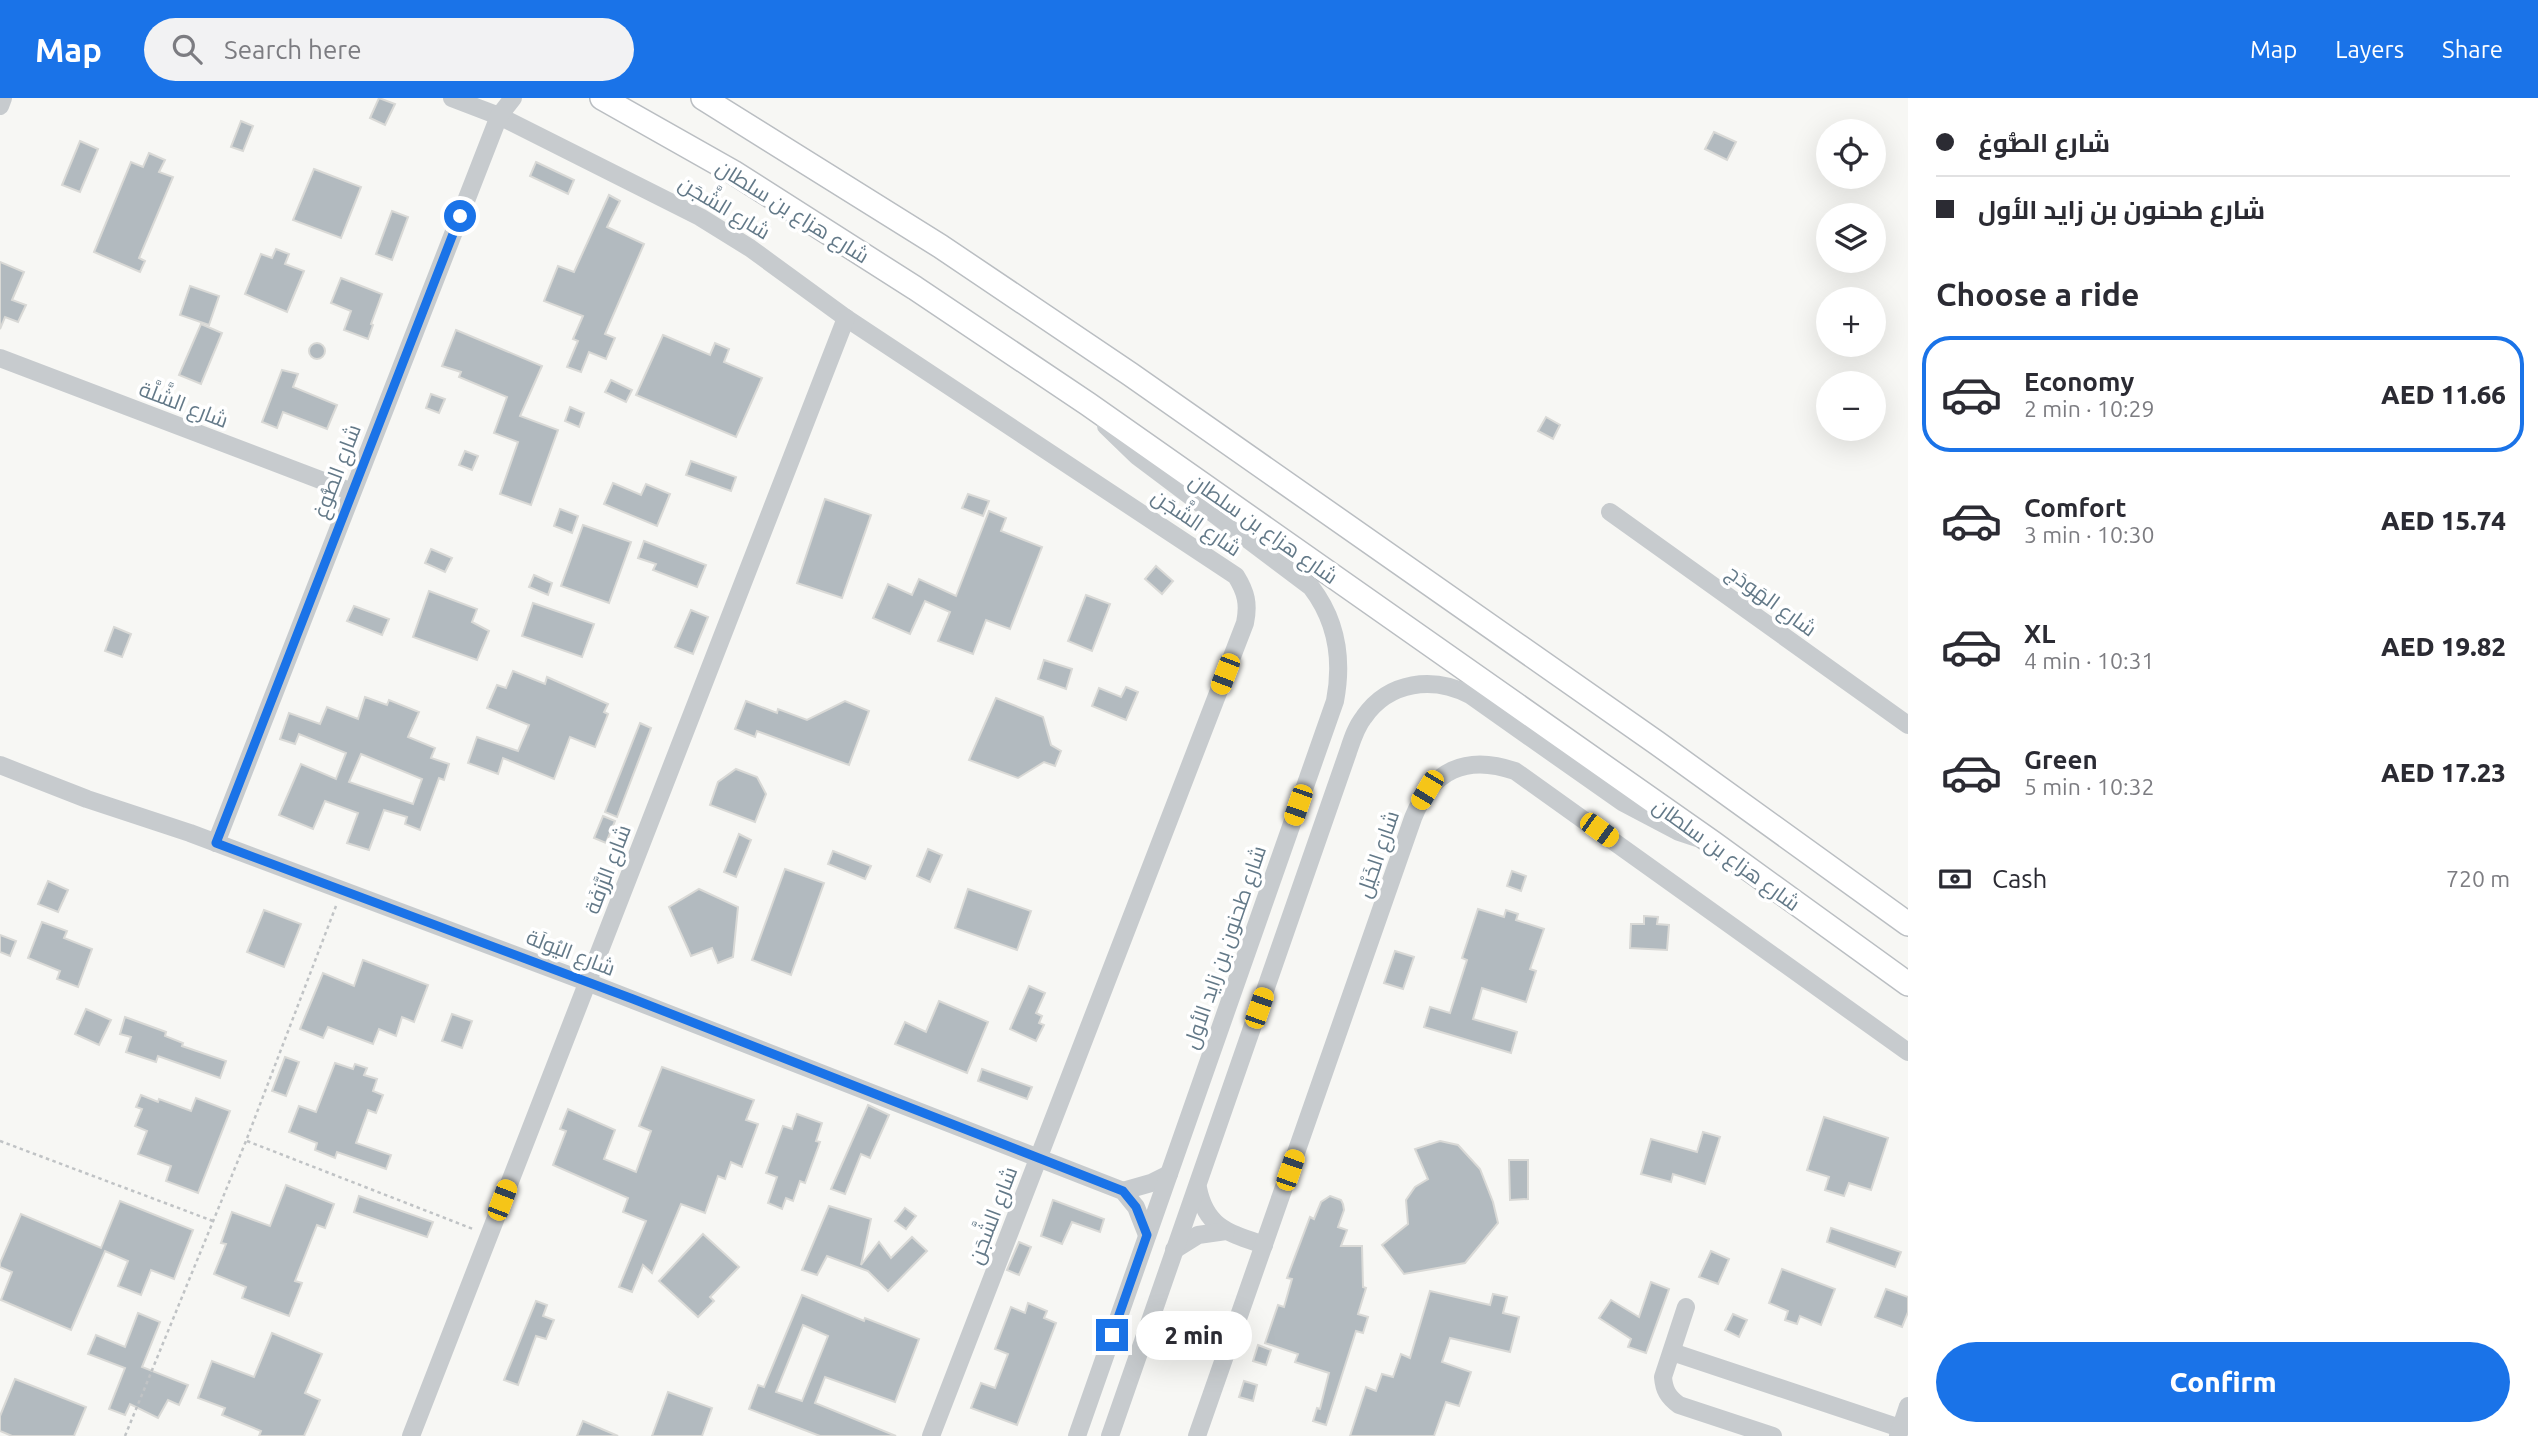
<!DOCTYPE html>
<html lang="en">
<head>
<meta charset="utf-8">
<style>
	:root { --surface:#fff; --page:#f2f2f3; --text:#2b2b33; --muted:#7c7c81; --line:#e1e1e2; --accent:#1a73e8 }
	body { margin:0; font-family:Ubuntu,Cairo,sans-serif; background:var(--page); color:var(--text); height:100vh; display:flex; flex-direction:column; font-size:26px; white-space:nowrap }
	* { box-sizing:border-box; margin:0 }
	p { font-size:23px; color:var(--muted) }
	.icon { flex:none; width:38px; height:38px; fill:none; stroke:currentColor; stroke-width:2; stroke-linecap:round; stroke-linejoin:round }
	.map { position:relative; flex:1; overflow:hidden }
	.drawer { display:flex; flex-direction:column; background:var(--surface); width:630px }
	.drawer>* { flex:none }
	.hud { display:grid; align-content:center; height:154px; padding:0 28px; background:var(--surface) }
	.tools { position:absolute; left:1816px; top:21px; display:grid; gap:14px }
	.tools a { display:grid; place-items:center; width:70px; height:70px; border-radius:50%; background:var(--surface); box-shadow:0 7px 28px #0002; font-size:35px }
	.end { position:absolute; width:32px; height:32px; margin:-16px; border:9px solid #1a73e8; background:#fff; box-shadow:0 0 0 4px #fff }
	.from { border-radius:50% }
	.bubble { position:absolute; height:49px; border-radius:24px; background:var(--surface); box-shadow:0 7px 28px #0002; font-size:23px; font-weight:800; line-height:49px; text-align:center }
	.car { position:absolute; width:21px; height:42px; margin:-21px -10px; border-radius:9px; box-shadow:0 0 5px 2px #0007; background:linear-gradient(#f5c518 24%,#345 0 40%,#f5c518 0 76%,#345 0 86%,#f5c518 0) }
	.hud b { display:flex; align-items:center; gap:24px; height:66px; font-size:26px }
	.hud b+b { border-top:2px solid var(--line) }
	.hud i { width:18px; height:18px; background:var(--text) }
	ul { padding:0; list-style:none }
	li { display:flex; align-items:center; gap:21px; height:116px; margin:0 14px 10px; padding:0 14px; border:4px solid transparent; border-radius:28px }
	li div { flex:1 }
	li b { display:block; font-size:26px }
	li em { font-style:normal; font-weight:800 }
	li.on { border-color:var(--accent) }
	li>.icon { width:63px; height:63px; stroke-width:1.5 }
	h2 { padding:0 28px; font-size:32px; line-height:84px }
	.pay { display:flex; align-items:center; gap:18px; height:77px; padding:0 28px; font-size:26px }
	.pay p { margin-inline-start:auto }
	.action { display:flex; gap:14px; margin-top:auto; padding:14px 28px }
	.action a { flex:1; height:80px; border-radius:42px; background:var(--accent); color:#fff; font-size:28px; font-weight:800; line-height:80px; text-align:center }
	header { display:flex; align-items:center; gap:42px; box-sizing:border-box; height:98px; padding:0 35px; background:var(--accent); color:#fff }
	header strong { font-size:33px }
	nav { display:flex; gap:38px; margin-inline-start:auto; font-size:24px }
	.search { width:490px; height:63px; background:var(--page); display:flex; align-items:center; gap:18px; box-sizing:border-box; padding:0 24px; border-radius:38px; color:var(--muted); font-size:26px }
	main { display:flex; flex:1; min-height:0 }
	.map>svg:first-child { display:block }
</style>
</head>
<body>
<header>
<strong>Map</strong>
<div class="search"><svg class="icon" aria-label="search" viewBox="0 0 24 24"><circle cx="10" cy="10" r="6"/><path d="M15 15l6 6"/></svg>Search here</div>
<nav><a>Map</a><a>Layers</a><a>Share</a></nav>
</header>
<main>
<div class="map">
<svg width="1908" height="1338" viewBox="0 0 1908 1338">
	<rect width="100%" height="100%" fill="#f7f7f4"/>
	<g fill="#b2babf" stroke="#d9d9d6" stroke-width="2" fill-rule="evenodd">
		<path d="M379 0 395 6 385 27 370 20Z"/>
		<path d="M241 23 253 28 243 53 231 49Z"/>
		<path d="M1714 34 1736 44 1727 62 1705 51Z"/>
		<path d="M80 43 98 51 80 94 62 87Z"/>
		<path d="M149 55 165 62 159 74 173 79 139 160 145 163 140 174 94 154 131 64 143 69Z"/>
		<path d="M536 64 574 82 568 96 530 78Z"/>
		<path d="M314 71 361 89 341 140 293 122Z"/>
		<path d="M609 97 620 103 607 129 644 146 605 236 615 240 606 261 589 254 581 274 567 269 578 243 573 241 583 218 544 203 558 168 574 174Z"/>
		<path d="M392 113 408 119 392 162 376 156Z"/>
		<path d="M276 151 289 156 285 166 304 173 287 214 245 196 261 156 272 160Z"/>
		<path d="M0 164 24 174 12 202 26 207 18 224 5 219 0 231Z"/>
		<path d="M341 180 382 196 371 226 373 227 368 241 344 232 351 213 331 205Z"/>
		<path d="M190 188 219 198 209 227 180 217Z"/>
		<path d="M201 226 222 235 201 286 179 277Z"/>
		<path d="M456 232 542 268 520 318 558 332 531 407 500 396 518 344 494 335 507 299 459 279 461 274 442 268Z"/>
		<path d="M663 237 710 257 715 245 729 251 724 264 762 280 736 339 636 297Z"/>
		<circle cx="317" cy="253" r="8"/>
		<path d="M282 272 298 276 293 289 337 307 327 331 283 314 277 330 262 324Z"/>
		<path d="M611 282 632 292 626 304 605 294Z"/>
		<path d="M431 296 445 301 439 315 426 310Z"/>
		<path d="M570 309 584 315 579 329 565 323Z"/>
		<path d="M1546 319 1560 327 1553 341 1538 333Z"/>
		<path d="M465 353 478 358 472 372 459 367Z"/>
		<path d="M691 363 736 379 731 393 686 377Z"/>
		<path d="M613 385 641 397 646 386 670 396 657 428 604 406Z"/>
		<path d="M968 396 989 403 983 418 962 410Z"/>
		<path d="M825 401 871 417 842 500 797 485Z"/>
		<path d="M560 411 578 418 572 435 554 428Z"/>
		<path d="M989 413 1006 420 1001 433 1042 449 1010 531 986 522 973 556 938 543 950 514 925 503 910 536 873 520 888 486 912 497 919 481 956 498Z"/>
		<path d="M583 427 631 444 609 505 561 488Z"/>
		<path d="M644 443 706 467 697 489 653 472 656 466 638 460Z"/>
		<path d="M431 451 452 460 445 474 425 465Z"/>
		<path d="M1156 468 1173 483 1162 496 1145 481Z"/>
		<path d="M534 477 552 485 548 497 529 489Z"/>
		<path d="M429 493 477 511 472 524 489 533 477 562 413 539Z"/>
		<path d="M1086 497 1110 506 1092 553 1068 543Z"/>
		<path d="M533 505 594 526 582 559 522 538Z"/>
		<path d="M354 508 389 521 382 537 347 523Z"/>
		<path d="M691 512 708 519 693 556 675 549Z"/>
		<path d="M114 529 131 536 122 559 105 553Z"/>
		<path d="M1044 562 1072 571 1066 591 1038 581Z"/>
		<path d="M513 573 545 586 547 579 608 606 604 614 608 616 595 649 570 639 554 681 503 660 498 676 468 665 477 639 518 653 529 627 487 610 497 587 506 590Z"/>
		<path d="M1126 589 1138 594 1126 622 1092 608 1099 590 1121 599Z"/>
		<path d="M365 599 387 607 389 602 419 614 408 639 435 650 431 660 449 666 444 682 439 680 420 732 405 726 407 719 384 712 369 752 347 745 358 715 325 703 313 731 279 717 301 666 336 681 346 655 299 636 295 646 280 641 289 615 320 626 327 609 358 621ZM361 656 422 681 413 706 349 684Z"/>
		<path d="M996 600 1043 619 1051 647 1061 653 1055 668 1044 664 1018 680 969 662Z"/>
		<path d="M746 603 777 615 778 611 807 622 845 603 869 613 849 667 757 633 755 639 735 631Z"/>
		<path d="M640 625 651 630 617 719 605 714Z"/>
		<path d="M736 671 757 679 766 696 755 724 710 707 718 684Z"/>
		<path d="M603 718 615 723 606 745 594 740Z"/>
		<path d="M739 736 751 742 736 779 724 774Z"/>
		<path d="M928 751 942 757 930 784 917 778Z"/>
		<path d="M833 753 871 768 865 781 828 766Z"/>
		<path d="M785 771 824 785 791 877 752 862Z"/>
		<path d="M1512 773 1526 778 1521 793 1507 788Z"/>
		<path d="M48 783 68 792 58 814 38 806Z"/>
		<path d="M699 791 738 809 733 859 718 865 712 850 691 858 669 809Z"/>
		<path d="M968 791 1031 813 1017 852 955 830Z"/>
		<path d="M1478 811 1504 819 1506 812 1518 816 1516 822 1544 831 1530 871 1536 873 1526 904 1482 890 1473 921 1517 934 1511 955 1424 929 1430 909 1450 915 1467 862 1462 860Z"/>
		<path d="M264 812 301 826 284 869 247 854Z"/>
		<path d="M1644 818 1658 819 1657 826 1669 827 1667 852 1630 850 1631 826H1644Z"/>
		<path d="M42 824 67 833 64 840 92 851 78 889 57 881 60 873 28 860Z"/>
		<path d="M0 837 16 843 10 858 0 854Z"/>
		<path d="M1395 853 1414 859 1403 891 1384 885Z"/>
		<path d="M363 862 428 887 414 924 402 919 396 938 379 931 373 946 328 929 323 940 300 931 323 875 354 888Z"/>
		<path d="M1029 888 1045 895 1036 915 1042 918 1039 925 1044 927 1036 943 1010 931Z"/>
		<path d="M939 903 988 924 967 975 895 946 905 924 926 934Z"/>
		<path d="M86 911 111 922 99 947 75 936Z"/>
		<path d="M452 916 472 923 462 950 442 943Z"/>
		<path d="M125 919 166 934 165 938 183 945 182 948 226 963 220 980 158 958 156 964 126 954 131 939 120 936Z"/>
		<path d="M285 959 299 964 286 998 272 993Z"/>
		<path d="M335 965 353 971 355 966 367 970 364 977 377 981 373 993 383 997 376 1015 368 1012 356 1045 391 1057 386 1071 337 1054 335 1060 315 1052 317 1045 289 1034 299 1008 316 1014Z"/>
		<path d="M662 969 754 1002 746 1022 758 1026 742 1069 731 1064 725 1081 718 1078 705 1115 681 1106 652 1175 643 1167 632 1194 619 1189 646 1123 623 1114 628 1100 553 1067 566 1033 560 1031 568 1011 615 1032 604 1061 636 1074 651 1033 639 1028Z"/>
		<path d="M982 971 1032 989 1027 1001 978 983Z"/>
		<path d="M141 997 158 1004 159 1001 191 1013 196 1000 230 1013 198 1095 166 1083 171 1068 138 1056 147 1033 135 1028 142 1011 136 1009Z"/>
		<path d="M868 1007 889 1017 870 1060 861 1056 845 1096 831 1091Z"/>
		<path d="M797 1016 822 1025 816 1043 820 1044 805 1085 800 1083 793 1103 786 1100 782 1111 768 1105 777 1079 766 1075 783 1028 792 1031Z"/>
		<path d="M1824 1019 1888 1040 1871 1092 1849 1085 1844 1098 1825 1092 1829 1079 1807 1072Z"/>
		<path d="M1703 1034 1720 1039 1705 1086 1673 1076 1671 1084 1641 1076 1651 1041 1697 1054Z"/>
		<path d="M1440 1043 1458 1047 1480 1071 1493 1104 1498 1125 1465 1165 1404 1176 1382 1147 1408 1126 1406 1102 1415 1089 1428 1081 1415 1051Z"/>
		<path d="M1509 1062H1528V1101L1510 1102Z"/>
		<path d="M286 1087 334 1106 325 1130 317 1127 295 1183 302 1185 289 1218 242 1200 246 1189 214 1176 226 1146 221 1145 232 1114 270 1128Z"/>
		<path d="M359 1098 433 1124 427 1139 354 1114Z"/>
		<path d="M1330 1098 1341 1102 1343 1106 1344 1112 1338 1129 1347 1132 1341 1148H1362L1363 1189 1366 1190 1358 1216 1368 1219 1363 1235 1356 1233 1326 1327 1313 1323 1317 1310 1320 1311 1329 1275 1295 1264 1298 1256 1265 1245 1278 1207 1284 1209 1292 1181 1287 1180 1310 1119 1314 1121 1321 1104Z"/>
		<path d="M1053 1102 1104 1121 1100 1134 1072 1124 1062 1146 1041 1138Z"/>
		<path d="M120 1103 193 1132 174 1181 151 1172 141 1197 118 1188 128 1163 105 1153 71 1232 1 1202 12 1174 0 1169V1165L21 1116 101 1150Z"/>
		<path d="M829 1108 871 1121 861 1167 879 1144 891 1160 912 1139 927 1153 888 1193 868 1173 827 1158 817 1177 802 1172Z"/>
		<path d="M905 1110 916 1118 906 1131 895 1123Z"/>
		<path d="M1831 1130 1901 1154 1895 1169 1827 1144Z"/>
		<path d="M703 1136 739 1169 710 1199 714 1203 698 1219 659 1183Z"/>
		<path d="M1019 1144 1031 1149 1019 1177 1007 1172Z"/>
		<path d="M1711 1153 1729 1161 1718 1186 1699 1179Z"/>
		<path d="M1782 1171 1835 1191 1821 1227 1800 1218 1797 1226 1785 1222 1788 1213 1769 1205Z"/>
		<path d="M1651 1184 1669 1191 1646 1255 1628 1249 1631 1241 1599 1220 1611 1202 1639 1219Z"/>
		<path d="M1886 1191 1908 1199V1214L1902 1229 1875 1219Z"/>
		<path d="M1430 1193 1490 1207 1493 1196 1507 1199 1503 1215 1519 1219 1510 1254 1450 1240 1442 1264 1471 1274 1459 1308 1446 1304 1434 1338H1350L1366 1289 1376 1293 1382 1276 1393 1279 1401 1256 1410 1260Z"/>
		<path d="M802 1197 864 1223 865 1220 919 1241 895 1304 825 1279 815 1305 896 1338H820L749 1311 758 1287 764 1289ZM803 1227 828 1238 802 1303 776 1294Z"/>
		<path d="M536 1203 547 1207 543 1218 554 1222 546 1241 536 1238 518 1287 504 1282Z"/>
		<path d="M1028 1205 1047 1213 1044 1220 1056 1225 1017 1327 971 1310 981 1285 995 1290 1008 1256 995 1251 1011 1209 1025 1215Z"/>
		<path d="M138 1215 160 1224 142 1269 188 1287 179 1307 168 1302 158 1320 130 1306 125 1317 109 1311 125 1270 88 1256 96 1237 125 1249Z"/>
		<path d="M1733 1216 1747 1222 1739 1239 1725 1232Z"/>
		<path d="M272 1235 322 1256 305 1295 320 1302 304 1338H259L261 1333 222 1317 225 1310 198 1300 212 1263 254 1279Z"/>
		<path d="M1258 1247 1271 1252 1266 1267 1253 1263Z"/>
		<path d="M15 1281 86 1309 74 1338H12L0 1333V1318Z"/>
		<path d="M1244 1283 1257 1287 1253 1303 1239 1299Z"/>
		<path d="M668 1294 712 1310 702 1338H652Z"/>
		<path d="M583 1323 618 1338H577Z"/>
	</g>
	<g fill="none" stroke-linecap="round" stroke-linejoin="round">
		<defs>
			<g id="major">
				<path d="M602 0 733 74 915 190 1088 306 1713 745 1908 886"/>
				<path d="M703 0 940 148 1130 276 1657 645 1908 826"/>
			</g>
		</defs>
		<use href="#major" stroke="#babec2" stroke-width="26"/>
		<g stroke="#c0c3c5" stroke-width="2.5" stroke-dasharray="3.5 3.5" stroke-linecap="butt">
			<path d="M0 1043 213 1123"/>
			<path d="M247 1043 473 1131"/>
			<path d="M125 1338 246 1043 336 808"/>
		</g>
		<g stroke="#c7cbce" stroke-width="18">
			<path d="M452 0 499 18 700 119 750 150 846 220 1236 478C1246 494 1249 506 1245 525L931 1338"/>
			<path d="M0 8 3 0"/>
			<path d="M0 260 352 394"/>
			<path d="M1610 414 1908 627"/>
			<path d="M0 667 87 701 190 735 587 884 1123 1093 1136 1109 1147 1137"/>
			<path d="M216 745 499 18 513 0"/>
			<path d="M1198 1090C1206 1130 1229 1135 1264 1147"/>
			<path d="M1123 1093 1151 1085 1169 1076"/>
			<path d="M1174 1152 1198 1137 1226 1133"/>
			<path d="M1686 1209 1663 1279C1664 1292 1668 1299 1679 1307L1773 1338"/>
			<path d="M1672 1254 1900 1330"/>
			<path d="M411 1338 846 220"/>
			<path d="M1077 1338 1335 603C1343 561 1337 523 1311 489L1137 358 1106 328"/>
			<path d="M1110 1338 1348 654C1352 642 1356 629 1364 619 1389 583 1433 578 1470 597L1622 704 1679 734 1697 740"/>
			<path d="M1197 1338 1413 720C1432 672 1466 656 1515 673L1908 954"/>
			<path d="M1898 1338 1908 1308"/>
		</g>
		<use href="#major" stroke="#fff" stroke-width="23"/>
	</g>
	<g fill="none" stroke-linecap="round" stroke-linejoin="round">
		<path stroke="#1a73e8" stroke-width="9" d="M460 118 216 745 633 901 1123 1093 1136 1109 1147 1137 1112 1237"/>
	</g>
	<g text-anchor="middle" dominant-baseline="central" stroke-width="7" stroke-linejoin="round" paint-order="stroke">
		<g font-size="21" fill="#637988" stroke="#fff">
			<text transform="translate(725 109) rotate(31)">شارع الشَّجَن</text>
			<text transform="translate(793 113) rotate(32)">شارع هزاع بن سلطان</text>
			<text transform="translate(184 306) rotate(21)">شارع الشَّلَّة</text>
			<text transform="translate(336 373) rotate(-69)">شارع الصُّوغ</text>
			<text transform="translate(1197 424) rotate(34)">شارع الشَّجَن</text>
			<text transform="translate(1264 430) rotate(35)">شارع هزاع بن سلطان</text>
			<text transform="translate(1772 502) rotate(36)">شارع الهَودَج</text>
			<text transform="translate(1377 756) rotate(-71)">شارع الخَيْل</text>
			<text transform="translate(1727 756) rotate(36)">شارع هزاع بن سلطان</text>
			<text transform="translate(607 771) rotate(-69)">شارع الرَّزفَة</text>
			<text transform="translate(1224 849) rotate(-71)">شارع طحنون بن زايد الأول</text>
			<text transform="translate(571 854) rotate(21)">شارع اليُولَة</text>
			<text transform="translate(992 1117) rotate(-69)">شارع الشَّجَن</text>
		</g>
	</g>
</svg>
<div class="tools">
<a><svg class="icon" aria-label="locate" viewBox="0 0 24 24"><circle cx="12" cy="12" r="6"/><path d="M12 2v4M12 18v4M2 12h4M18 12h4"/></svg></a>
<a><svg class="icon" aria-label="layers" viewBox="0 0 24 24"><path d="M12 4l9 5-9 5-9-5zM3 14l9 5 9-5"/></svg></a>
<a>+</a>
<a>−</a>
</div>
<i class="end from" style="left:460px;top:118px"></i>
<i class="end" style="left:1112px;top:1237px"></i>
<div class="bubble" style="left:1136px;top:1213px;width:116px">2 min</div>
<i class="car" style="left:1225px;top:576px;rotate:201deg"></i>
<i class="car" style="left:1427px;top:692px;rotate:211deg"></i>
<i class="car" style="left:1298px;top:707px;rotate:199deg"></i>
<i class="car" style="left:1599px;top:732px;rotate:126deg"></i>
<i class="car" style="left:1259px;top:910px;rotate:19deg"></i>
<i class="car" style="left:1290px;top:1072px;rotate:19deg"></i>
<i class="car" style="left:502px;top:1102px;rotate:21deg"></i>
</div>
<section class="drawer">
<div class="hud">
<b><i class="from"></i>شارع الصُّوغ</b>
<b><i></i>شارع طحنون بن زايد الأول</b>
</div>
<h2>Choose a ride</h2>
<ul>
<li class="on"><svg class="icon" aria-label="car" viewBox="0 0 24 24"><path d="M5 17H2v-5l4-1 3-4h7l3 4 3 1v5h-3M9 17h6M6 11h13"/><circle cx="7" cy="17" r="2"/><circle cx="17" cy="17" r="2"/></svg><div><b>Economy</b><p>2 min · 10:29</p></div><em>AED 11.66</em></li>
<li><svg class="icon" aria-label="car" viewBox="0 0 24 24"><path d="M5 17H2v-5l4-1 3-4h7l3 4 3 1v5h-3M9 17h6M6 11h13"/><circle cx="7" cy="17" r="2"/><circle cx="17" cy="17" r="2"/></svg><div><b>Comfort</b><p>3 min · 10:30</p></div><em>AED 15.74</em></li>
<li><svg class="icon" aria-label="car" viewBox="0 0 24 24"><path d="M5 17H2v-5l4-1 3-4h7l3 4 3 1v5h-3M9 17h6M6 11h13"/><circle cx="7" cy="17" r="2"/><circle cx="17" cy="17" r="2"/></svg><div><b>XL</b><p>4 min · 10:31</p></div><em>AED 19.82</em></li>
<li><svg class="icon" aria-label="car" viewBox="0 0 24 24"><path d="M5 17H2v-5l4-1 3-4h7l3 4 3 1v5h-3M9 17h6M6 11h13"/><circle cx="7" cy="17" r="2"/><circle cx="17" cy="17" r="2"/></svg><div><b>Green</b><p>5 min · 10:32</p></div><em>AED 17.23</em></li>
</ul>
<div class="pay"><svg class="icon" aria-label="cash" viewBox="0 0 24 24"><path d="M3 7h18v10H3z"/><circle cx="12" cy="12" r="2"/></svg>Cash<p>720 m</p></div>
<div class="action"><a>Confirm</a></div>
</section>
</main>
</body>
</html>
